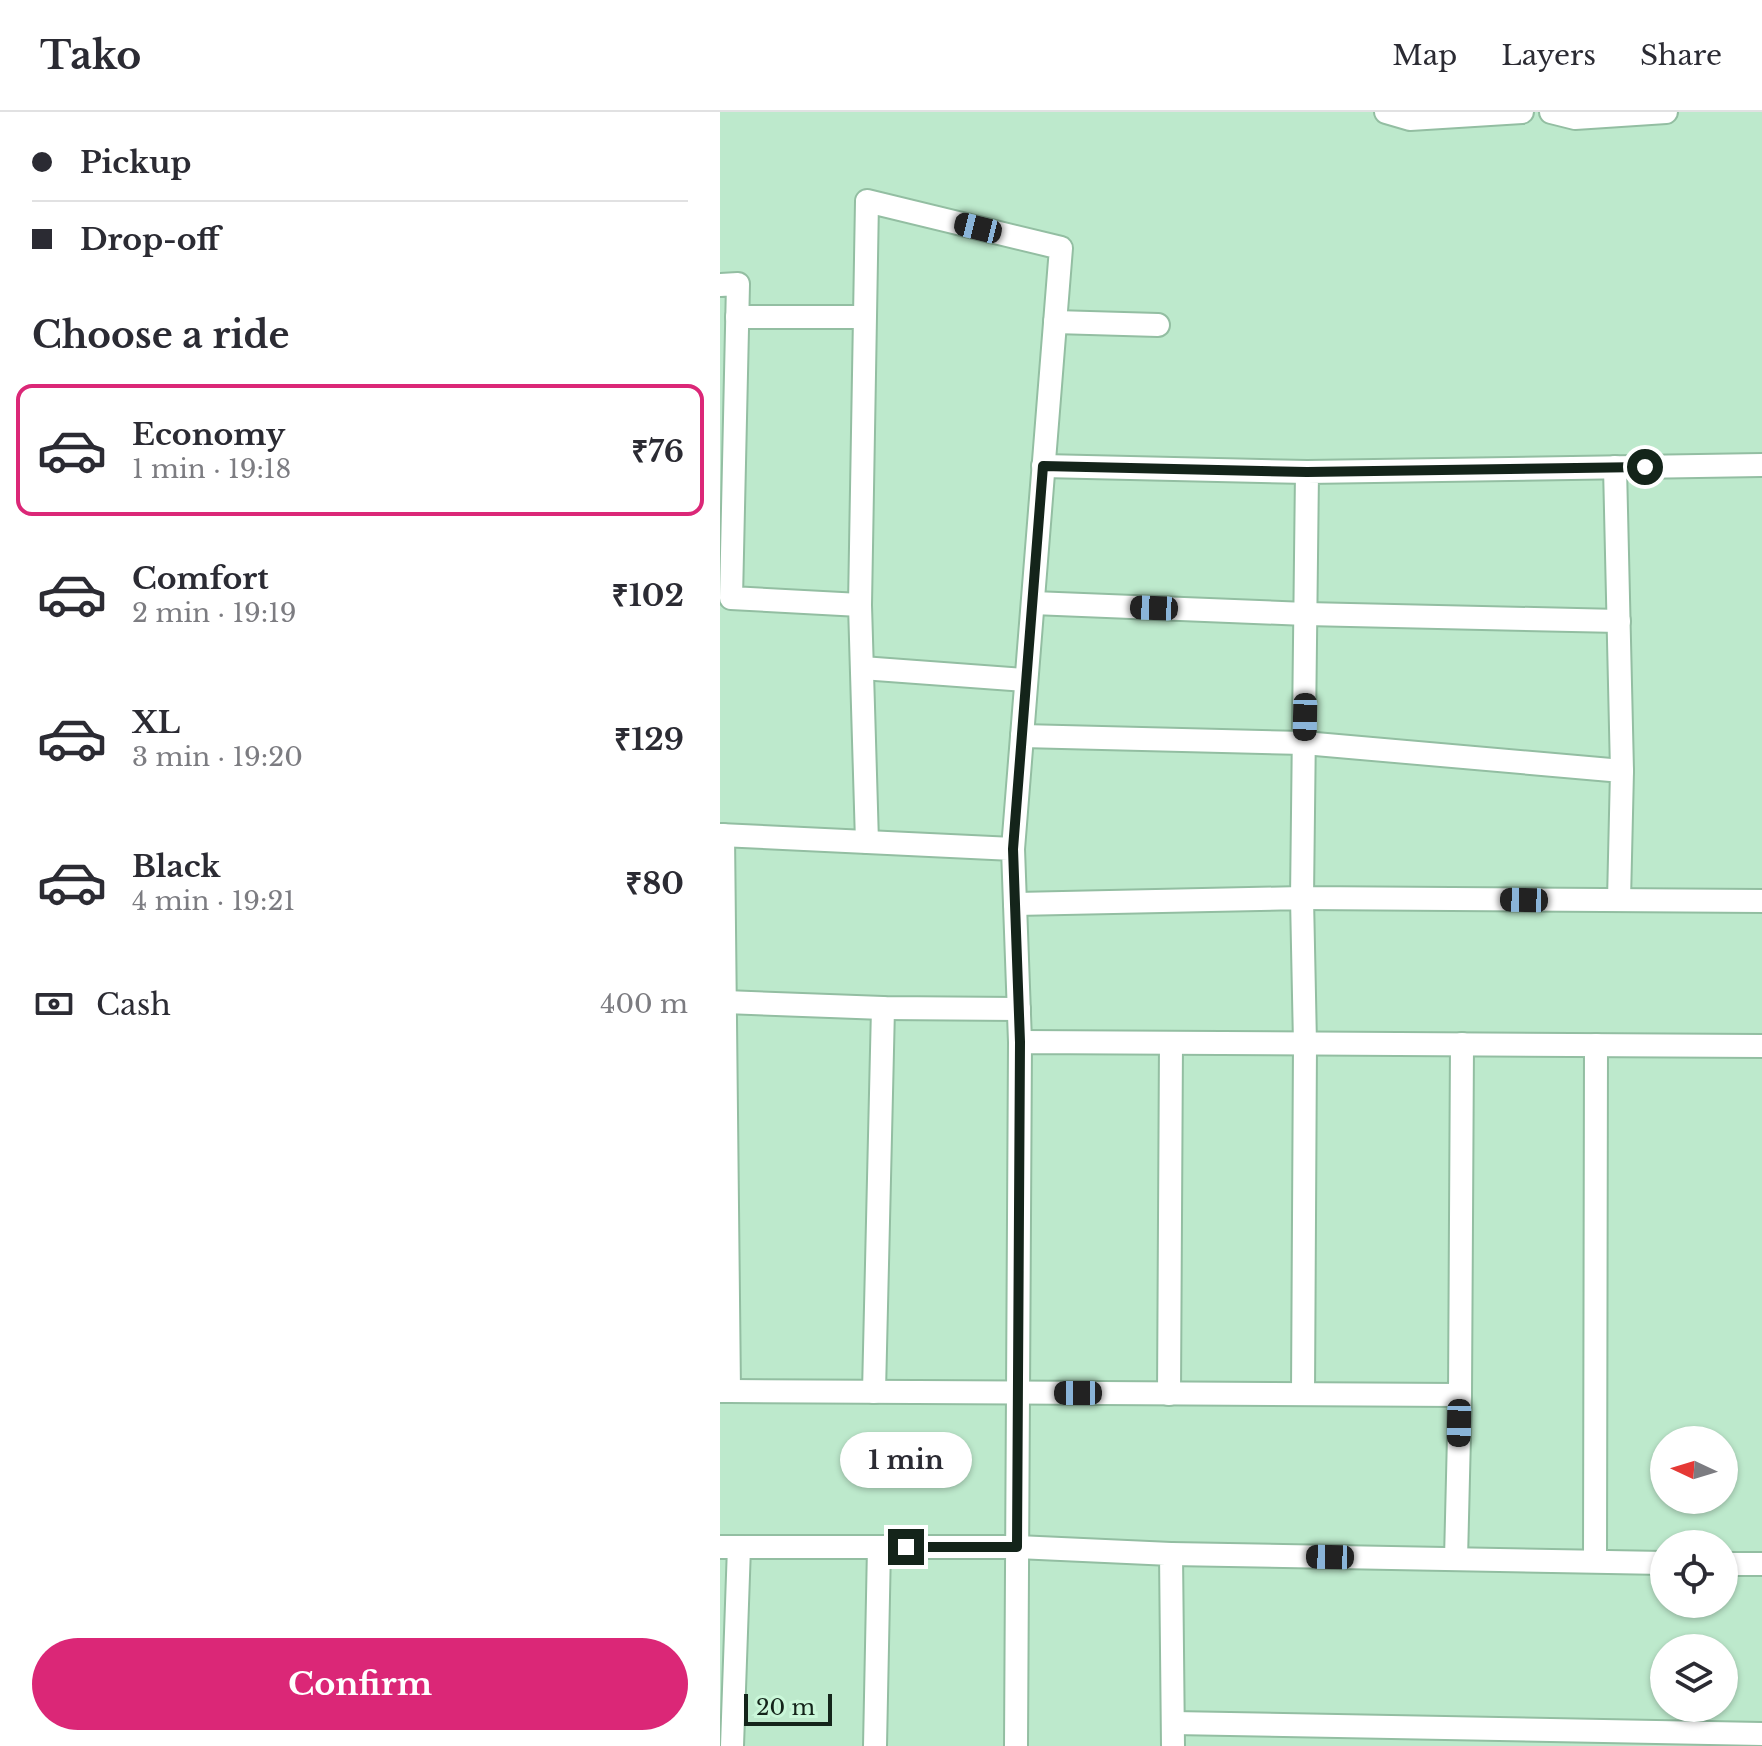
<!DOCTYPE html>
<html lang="en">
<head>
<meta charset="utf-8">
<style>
	:root { --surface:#fff; --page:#f2f2f3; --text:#2b2b33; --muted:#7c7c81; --line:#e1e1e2; --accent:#db2777 }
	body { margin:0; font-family:"Libre Baskerville",serif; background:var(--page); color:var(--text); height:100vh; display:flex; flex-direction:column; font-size:30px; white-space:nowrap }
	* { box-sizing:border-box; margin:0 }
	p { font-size:26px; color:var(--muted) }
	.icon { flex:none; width:44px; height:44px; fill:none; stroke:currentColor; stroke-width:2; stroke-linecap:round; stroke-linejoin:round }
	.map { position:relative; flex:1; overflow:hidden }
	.side { display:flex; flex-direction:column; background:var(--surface); width:720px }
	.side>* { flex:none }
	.guide { display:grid; align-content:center; height:176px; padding:0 32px; background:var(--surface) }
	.needle { width:52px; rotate:274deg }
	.tools { position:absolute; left:930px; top:1314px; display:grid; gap:16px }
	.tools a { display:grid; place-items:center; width:88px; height:88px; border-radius:50%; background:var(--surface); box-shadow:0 2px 6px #0004; font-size:40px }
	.scale { position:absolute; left:24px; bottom:20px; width:88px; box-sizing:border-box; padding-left:8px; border:4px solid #14241a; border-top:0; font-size:22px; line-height:28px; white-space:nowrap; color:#14241a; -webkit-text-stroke:6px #caf7d9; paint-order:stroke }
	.end { position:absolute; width:36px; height:36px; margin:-18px; border:10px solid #14241a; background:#fff; box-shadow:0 0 0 4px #fff }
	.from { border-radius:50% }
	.bubble { position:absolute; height:56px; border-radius:28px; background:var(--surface); box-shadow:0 2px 6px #0004; font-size:26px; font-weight:700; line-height:56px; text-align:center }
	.car { position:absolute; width:24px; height:48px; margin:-24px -12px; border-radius:10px; box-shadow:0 0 6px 2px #0007; background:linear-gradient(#222 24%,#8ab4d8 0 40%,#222 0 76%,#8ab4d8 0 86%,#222 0) }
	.guide b { display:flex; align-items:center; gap:28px; height:76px; font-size:30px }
	.guide b+b { border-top:2px solid var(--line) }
	.guide i { width:20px; height:20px; background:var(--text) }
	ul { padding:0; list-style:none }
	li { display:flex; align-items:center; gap:24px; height:132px; margin:0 16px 12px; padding:0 16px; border:4px solid transparent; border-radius:16px }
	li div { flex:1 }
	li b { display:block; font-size:30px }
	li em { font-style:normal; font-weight:700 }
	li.current { border-color:var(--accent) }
	li>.icon { width:72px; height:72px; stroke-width:1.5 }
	h2 { padding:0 32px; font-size:36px; line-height:96px }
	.pay { display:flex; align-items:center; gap:20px; height:88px; padding:0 32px; font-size:30px }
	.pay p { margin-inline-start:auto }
	.action { display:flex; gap:16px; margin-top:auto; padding:16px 32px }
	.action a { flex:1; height:92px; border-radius:48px; background:var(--accent); color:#fff; font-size:32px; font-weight:700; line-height:92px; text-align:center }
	header { display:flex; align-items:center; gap:48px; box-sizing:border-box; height:112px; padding:0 40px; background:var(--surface); border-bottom:2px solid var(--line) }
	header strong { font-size:38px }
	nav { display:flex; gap:44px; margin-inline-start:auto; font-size:28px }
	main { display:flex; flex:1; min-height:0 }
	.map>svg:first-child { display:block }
</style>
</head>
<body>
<header>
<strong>Tako</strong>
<nav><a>Map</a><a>Layers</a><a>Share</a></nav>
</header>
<main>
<section class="side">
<div class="guide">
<b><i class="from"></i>Pickup</b>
<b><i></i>Drop-off</b>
</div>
<h2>Choose a ride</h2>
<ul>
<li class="current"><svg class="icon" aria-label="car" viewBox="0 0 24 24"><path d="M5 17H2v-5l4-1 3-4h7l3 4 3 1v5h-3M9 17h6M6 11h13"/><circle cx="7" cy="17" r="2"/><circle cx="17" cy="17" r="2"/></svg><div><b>Economy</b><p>1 min · 19:18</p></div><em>₹76</em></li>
<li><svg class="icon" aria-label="car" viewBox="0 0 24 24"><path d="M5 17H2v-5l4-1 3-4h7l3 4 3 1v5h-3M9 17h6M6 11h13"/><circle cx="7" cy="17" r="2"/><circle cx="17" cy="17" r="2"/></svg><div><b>Comfort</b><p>2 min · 19:19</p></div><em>₹102</em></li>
<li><svg class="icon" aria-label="car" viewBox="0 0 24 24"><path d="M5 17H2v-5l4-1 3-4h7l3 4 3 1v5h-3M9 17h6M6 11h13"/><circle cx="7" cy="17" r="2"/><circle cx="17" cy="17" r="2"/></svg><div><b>XL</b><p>3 min · 19:20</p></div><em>₹129</em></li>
<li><svg class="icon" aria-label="car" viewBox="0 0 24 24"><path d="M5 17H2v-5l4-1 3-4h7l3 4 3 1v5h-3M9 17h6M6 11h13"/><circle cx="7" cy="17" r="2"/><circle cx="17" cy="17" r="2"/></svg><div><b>Black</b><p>4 min · 19:21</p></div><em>₹80</em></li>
</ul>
<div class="pay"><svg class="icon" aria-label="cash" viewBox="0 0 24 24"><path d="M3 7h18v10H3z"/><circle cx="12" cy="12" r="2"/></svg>Cash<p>400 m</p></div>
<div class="action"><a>Confirm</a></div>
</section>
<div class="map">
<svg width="1042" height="1634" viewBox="0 0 1042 1634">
	<rect width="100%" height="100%" fill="#bde9cc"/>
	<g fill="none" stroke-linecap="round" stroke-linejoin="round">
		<defs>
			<g id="street">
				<path d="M666 0 690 7 802 0"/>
				<path d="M831 0 855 6 946 0"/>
				<path d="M0 173 18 172 11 486 140 493 147 730"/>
				<path d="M17 205H143"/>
				<path d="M335 210 438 213"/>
				<path d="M1042 353 587 360 582 786 1042 789"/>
				<path d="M323 354 587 360"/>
				<path d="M895 355 902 659"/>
				<path d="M313 491 586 502 899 509"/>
				<path d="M140 493 147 89 341 136 293 737"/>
				<path d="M142 556 306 568"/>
				<path d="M302 624 584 631 902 659 899 788"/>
				<path d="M0 723 293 737 300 930"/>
				<path d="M295 792 582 786 585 932 583 1282"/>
				<path d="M5 890 163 896 299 897"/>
				<path d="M0 1279H9L3 723"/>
				<path d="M9 1279 740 1283 742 932"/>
				<path d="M154 1280 163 896"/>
				<path d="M449 1282 451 931"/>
				<path d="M0 1435H297L451 1442 453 1634"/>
				<path d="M451 1442 944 1451"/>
				<path d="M736 1447 740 1283"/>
				<path d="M875 1449 876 933"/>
				<path d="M1004 1452H1042"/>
				<path d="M453 1611 1042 1622"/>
				<path d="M12 1634 19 1435"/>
				<path d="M155 1634 159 1435"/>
				<path d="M296 1634 300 930 1042 934"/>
			</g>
		</defs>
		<use href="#street" stroke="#93bea2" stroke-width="26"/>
		<use href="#street" stroke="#fff" stroke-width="22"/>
	</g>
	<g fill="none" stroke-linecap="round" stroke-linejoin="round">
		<path stroke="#14241a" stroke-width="10" d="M186 1435H297L300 930 293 737 323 354 587 360 925 355"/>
	</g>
</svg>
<div class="tools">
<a><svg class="needle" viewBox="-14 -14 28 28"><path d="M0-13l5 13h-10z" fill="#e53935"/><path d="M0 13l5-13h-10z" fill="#7c7c81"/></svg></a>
<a><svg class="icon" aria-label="locate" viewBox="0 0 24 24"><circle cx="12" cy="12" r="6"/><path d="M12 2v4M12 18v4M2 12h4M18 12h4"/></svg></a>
<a><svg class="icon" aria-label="layers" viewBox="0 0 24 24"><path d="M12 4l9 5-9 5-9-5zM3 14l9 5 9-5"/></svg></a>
</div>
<div class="scale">20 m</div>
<i class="end from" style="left:925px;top:355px"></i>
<i class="end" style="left:186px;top:1435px"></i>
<div class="bubble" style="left:120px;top:1320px;width:132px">1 min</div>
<i class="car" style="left:258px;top:116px;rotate:284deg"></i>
<i class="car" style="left:434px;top:496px;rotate:272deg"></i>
<i class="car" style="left:585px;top:605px;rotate:181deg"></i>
<i class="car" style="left:804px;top:788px;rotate:271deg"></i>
<i class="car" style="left:358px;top:1281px;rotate:270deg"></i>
<i class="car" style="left:739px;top:1311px;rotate:181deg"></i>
<i class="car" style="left:610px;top:1445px;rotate:271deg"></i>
</div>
</main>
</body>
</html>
